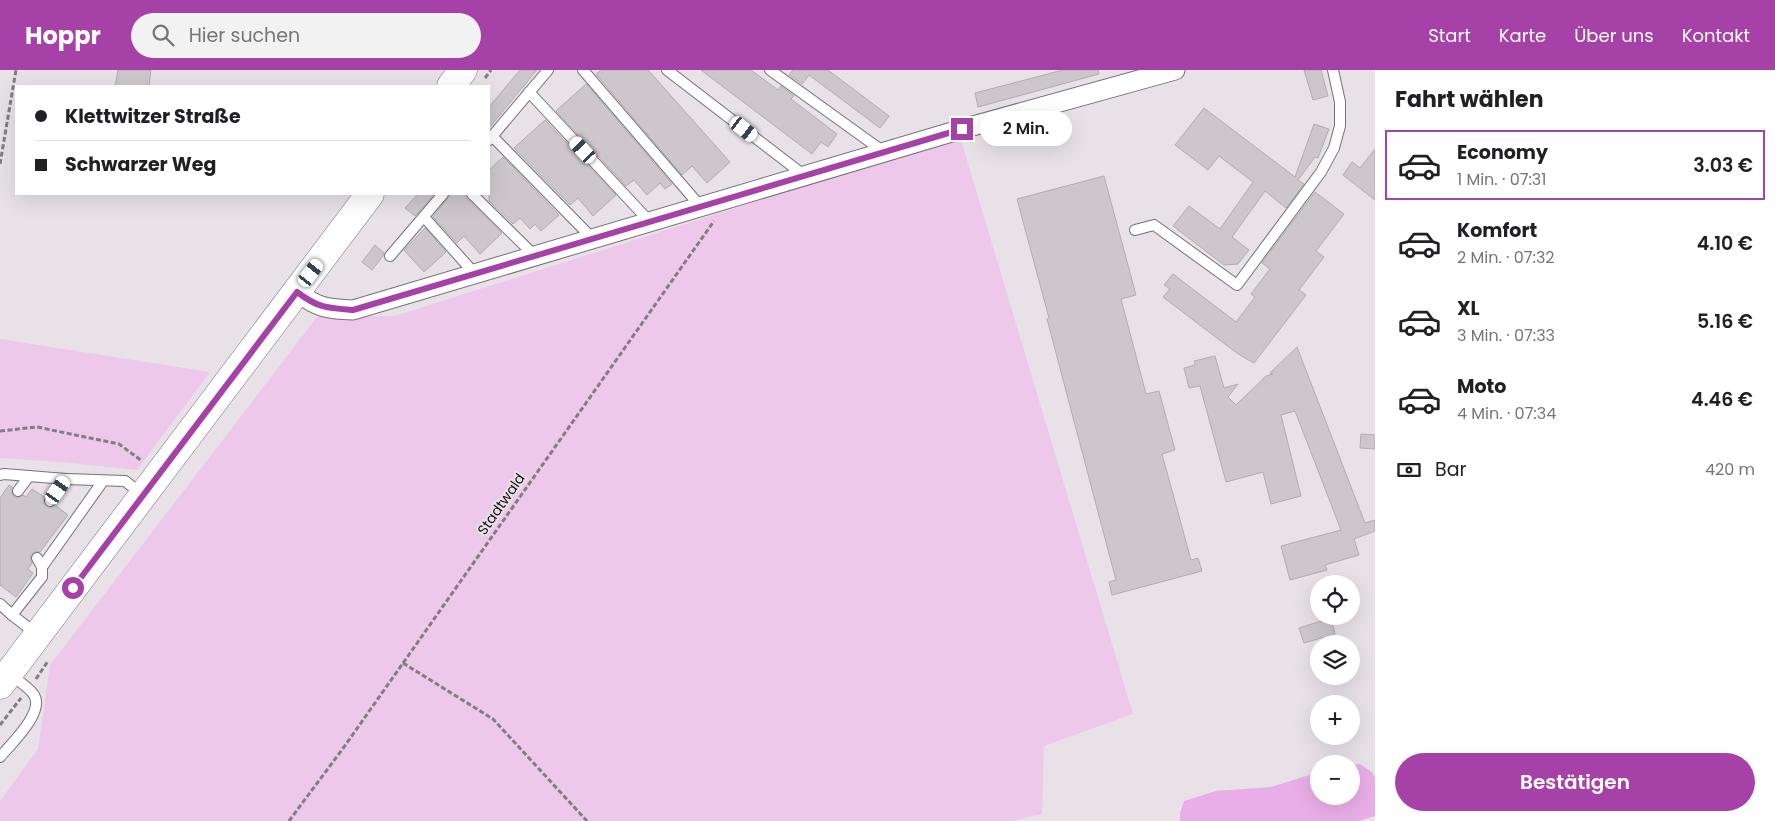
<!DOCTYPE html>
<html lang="de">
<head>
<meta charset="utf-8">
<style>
	:root { --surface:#fff; --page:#f2f2f2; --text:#202124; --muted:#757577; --line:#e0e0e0; --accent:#a642a7 }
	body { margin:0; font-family:Poppins,sans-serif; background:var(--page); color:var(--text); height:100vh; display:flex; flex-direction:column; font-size:19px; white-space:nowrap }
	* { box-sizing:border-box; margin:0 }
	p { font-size:16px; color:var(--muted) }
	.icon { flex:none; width:28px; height:28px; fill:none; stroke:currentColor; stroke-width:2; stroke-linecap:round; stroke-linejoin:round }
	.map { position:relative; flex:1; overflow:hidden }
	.details { display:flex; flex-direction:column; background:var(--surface); width:400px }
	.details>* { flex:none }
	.top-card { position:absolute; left:15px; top:15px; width:475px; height:110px; border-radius:0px; box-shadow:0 5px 20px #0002; display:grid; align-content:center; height:110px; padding:0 20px; background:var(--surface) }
	.tools { position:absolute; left:1310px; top:505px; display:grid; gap:10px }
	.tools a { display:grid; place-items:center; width:50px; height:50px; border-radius:50%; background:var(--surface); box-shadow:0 5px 20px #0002; font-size:25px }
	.end { position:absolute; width:22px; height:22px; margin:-11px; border:6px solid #a642a7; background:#fff; box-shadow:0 0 0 2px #fff }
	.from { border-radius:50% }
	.bubble { position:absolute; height:35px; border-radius:18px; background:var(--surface); box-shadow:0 5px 20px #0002; font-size:16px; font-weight:600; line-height:35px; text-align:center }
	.car { position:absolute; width:15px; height:30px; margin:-15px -8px; border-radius:6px; box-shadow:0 0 4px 1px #0007; background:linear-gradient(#fff 24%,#345 0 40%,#fff 0 76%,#345 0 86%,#fff 0) }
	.top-card b { display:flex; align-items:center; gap:18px; height:48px; font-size:19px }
	.top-card b+b { border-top:1px solid var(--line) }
	.top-card i { width:12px; height:12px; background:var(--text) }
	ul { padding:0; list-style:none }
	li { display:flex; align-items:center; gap:15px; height:70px; margin:0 10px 8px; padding:0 10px; border:2px solid transparent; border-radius:0px }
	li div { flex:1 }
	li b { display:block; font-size:19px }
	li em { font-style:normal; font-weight:600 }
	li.selected { border-color:var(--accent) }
	li>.icon { width:45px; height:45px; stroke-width:1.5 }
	h2 { padding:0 20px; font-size:22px; line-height:60px }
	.pay { display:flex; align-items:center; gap:12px; height:55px; padding:0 20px; font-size:19px }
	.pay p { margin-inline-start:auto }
	.cta { display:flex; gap:10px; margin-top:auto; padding:10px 20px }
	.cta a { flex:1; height:58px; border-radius:30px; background:var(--accent); color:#fff; font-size:20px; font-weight:600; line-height:58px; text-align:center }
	header { display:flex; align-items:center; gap:30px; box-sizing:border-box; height:70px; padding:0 25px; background:var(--accent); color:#fff }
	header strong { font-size:24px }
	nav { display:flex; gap:28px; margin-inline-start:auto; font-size:18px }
	.search { width:350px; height:45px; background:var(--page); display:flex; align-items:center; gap:12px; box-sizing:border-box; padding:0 18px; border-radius:28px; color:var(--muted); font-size:19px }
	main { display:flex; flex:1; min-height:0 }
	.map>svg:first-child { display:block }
</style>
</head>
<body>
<header>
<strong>Hoppr</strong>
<div class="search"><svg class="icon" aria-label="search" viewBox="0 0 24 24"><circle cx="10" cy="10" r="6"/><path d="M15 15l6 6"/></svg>Hier suchen</div>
<nav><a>Start</a><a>Karte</a><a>Über uns</a><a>Kontakt</a></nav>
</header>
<main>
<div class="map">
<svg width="1375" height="751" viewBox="0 0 1375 751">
	<rect width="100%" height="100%" fill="#e8e2e8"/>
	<g fill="#edc8eb">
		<path d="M960 67 1133 644 1044 676 1042 744 1011 751H0V731L38 679 50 595 317 247 395 246Z"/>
		<path d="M0 269 210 302 137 400 60 392 0 388Z"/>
	</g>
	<path fill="#e9aee7" d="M1360 694 1372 702 1375 708V746L1359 751H1180V743L1184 731 1216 721 1271 717 1319 702V726H1351V695Z"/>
	<g fill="#cdc7cc" stroke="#b3adb3">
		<path d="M118 0H151L149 16H115Z"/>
		<path d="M520 0H537L489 58V37Z"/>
		<path d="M601 0H648L730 92 707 113 692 96 682 105 596 4Z"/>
		<path d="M701 0H751L778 20 781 16 794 26 791 29 837 64 828 77 821 72 812 84Z"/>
		<path d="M793 0H828L889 46 880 58 809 5 802 14 789 5Z"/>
		<path d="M1063 0H1098L1099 4 978 37 975 23Z"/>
		<path d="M1304 0H1321L1328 26 1313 30Z"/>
		<path d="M586 14 672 114 665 119 660 113 647 125 634 110 626 116 556 41Z"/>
		<path d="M1204 38 1295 107 1314 54 1329 59 1318 88 1315 87 1298 110 1304 114 1286 138 1265 121 1232 167 1249 180 1238 194 1224 195 1173 156 1189 136 1220 159 1253 112 1219 86 1208 100 1175 75Z"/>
		<path d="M545 50 616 125 593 146 578 128 570 135 514 78Z"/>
		<path d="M1375 79V130L1343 105 1352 92 1360 98Z"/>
		<path d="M503 87 559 145 541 161 535 154 530 159 520 148 513 154 489 131V100Z"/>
		<path d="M1104 106 1136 225 1121 229 1146 324 1159 321 1175 380 1162 384 1191 490 1198 488 1202 501 1112 525 1109 512 1116 510 1047 249 1049 248 1017 129Z"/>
		<path d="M1315 122 1344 144 1316 181 1324 187 1299 220 1306 225 1254 293 1238 284 1163 227 1170 219 1164 215 1173 204 1236 252 1255 227 1251 224 1270 199 1262 193Z"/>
		<path d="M418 124H434L415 146 405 138Z"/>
		<path d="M450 124H465L467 129 502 163 480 184 464 166 457 173 433 147 448 128Z"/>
		<path d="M425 158 446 182 424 202 404 180Z"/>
		<path d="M375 175 384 183 383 186 372 200 362 192Z"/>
		<path d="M1297 277 1365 453 1375 450V461L1354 469 1359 485 1325 495 1327 500 1290 510 1281 476 1341 460 1295 341 1281 345 1301 426 1271 434 1263 402 1226 412 1200 316 1189 318 1184 298 1195 295 1194 291 1215 286 1224 318 1238 314 1228 327 1236 335 1266 306 1273 304 1270 303Z"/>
		<path d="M1361 364 1375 365V379L1360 378Z"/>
		<path d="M9 415 12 417V423L14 427H20L23 425 26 427 32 419 44 427V433L46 436 50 438 55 435 68 445 40 482 37 481 31 484 30 488 32 493 28 499 33 503 16 527 0 515V428Z"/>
		<path d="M1331 548 1335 564 1304 573 1299 558Z"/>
	</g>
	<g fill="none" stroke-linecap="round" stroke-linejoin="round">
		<defs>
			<g id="service">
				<path d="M583 0 701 137"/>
				<path d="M667 0 805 106"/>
				<path d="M770 0 884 82"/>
				<path d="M529 22 650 152"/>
				<path d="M492 66 593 169"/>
				<path d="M489 70 548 0"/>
				<path d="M472 124 535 186"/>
				<path d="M424 147 475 204"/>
				<path d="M1135 160 1154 155 1237 215 1321 102 1334 78 1340 56V32L1333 0"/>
				<path d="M390 186 443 124"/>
				<path d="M0 405 4 404 66 409"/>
				<path d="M18 421 29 406"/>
				<path d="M50 431 66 409 125 411 143 425"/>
				<path d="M37 488 42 497V507L12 545 38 565"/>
				<path d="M42 497 103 411"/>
				<path d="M0 534 12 545"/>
				<path d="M0 687C11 674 45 642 34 625 29 617 17 610 10 605"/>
			</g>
			<path id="minor" d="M297 222C318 238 327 239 353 240L962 59 1175 0"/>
			<g id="secondary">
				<path d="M451 16 463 0"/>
				<path d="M0 615 370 124"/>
			</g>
		</defs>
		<use href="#service" stroke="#767176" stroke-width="12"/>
		<use href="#minor" stroke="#767176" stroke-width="21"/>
		<use href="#secondary" stroke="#767176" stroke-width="29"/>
		<g stroke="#817d80" stroke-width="3" stroke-dasharray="5 2.5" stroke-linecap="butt">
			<path d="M485 8 491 0"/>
			<path d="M0 94 16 0"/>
			<path d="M0 361 37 357 119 374 142 391"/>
			<path d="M403 593 493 649 587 751"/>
			<path d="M36 609 48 591"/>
			<path d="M0 655 21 628"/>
			<path d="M289 751 344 677 714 151"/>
		</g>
		<use href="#service" stroke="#fff" stroke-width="10"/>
		<use href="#minor" stroke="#fff" stroke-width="19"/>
		<use href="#secondary" stroke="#fff" stroke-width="28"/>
	</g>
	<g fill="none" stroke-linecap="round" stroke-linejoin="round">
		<path stroke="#a642a7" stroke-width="6" d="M73 518 297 222C318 238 327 238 353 240L962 59"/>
	</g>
	<g text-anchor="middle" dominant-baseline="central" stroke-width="4" stroke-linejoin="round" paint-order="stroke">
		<g font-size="14" fill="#100e0f" stroke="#e8e2e8">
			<text transform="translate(501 434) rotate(-55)">Stadtwald</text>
		</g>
	</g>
</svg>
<div class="tools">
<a><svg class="icon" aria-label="locate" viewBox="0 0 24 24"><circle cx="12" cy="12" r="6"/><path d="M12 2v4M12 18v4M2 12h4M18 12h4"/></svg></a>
<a><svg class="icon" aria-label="layers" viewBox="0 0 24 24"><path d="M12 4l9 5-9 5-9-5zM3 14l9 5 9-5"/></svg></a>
<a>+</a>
<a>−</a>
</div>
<i class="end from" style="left:73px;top:518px"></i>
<i class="end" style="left:962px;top:59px"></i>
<div class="bubble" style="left:980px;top:41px;width:92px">2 Min.</div>
<i class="car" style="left:744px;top:59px;rotate:128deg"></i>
<i class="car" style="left:583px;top:80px;rotate:317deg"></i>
<i class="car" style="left:311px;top:203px;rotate:37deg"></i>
<i class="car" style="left:58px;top:420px;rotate:35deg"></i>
<div class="top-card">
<b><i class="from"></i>Klettwitzer Straße</b>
<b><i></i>Schwarzer Weg</b>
</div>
</div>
<section class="details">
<h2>Fahrt wählen</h2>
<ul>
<li class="selected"><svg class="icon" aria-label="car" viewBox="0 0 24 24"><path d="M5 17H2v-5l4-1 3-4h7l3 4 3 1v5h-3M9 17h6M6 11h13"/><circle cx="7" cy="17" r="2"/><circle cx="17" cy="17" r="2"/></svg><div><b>Economy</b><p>1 Min. · 07:31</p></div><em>3.03 €</em></li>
<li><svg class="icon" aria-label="car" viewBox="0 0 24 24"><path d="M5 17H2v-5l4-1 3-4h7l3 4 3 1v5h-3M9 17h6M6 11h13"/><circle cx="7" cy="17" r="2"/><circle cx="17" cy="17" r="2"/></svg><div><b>Komfort</b><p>2 Min. · 07:32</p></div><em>4.10 €</em></li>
<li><svg class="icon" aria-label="car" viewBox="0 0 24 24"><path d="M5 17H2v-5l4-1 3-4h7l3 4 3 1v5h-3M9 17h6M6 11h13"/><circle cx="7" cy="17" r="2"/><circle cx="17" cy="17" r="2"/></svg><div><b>XL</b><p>3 Min. · 07:33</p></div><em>5.16 €</em></li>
<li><svg class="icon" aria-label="car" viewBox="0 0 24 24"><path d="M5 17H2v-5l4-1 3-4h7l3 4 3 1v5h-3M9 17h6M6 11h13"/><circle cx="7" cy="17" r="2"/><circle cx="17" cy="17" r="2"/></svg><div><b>Moto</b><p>4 Min. · 07:34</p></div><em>4.46 €</em></li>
</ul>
<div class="pay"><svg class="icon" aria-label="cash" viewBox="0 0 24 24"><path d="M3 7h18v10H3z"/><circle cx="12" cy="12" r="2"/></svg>Bar<p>420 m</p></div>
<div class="cta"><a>Bestätigen</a></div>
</section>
</main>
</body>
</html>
